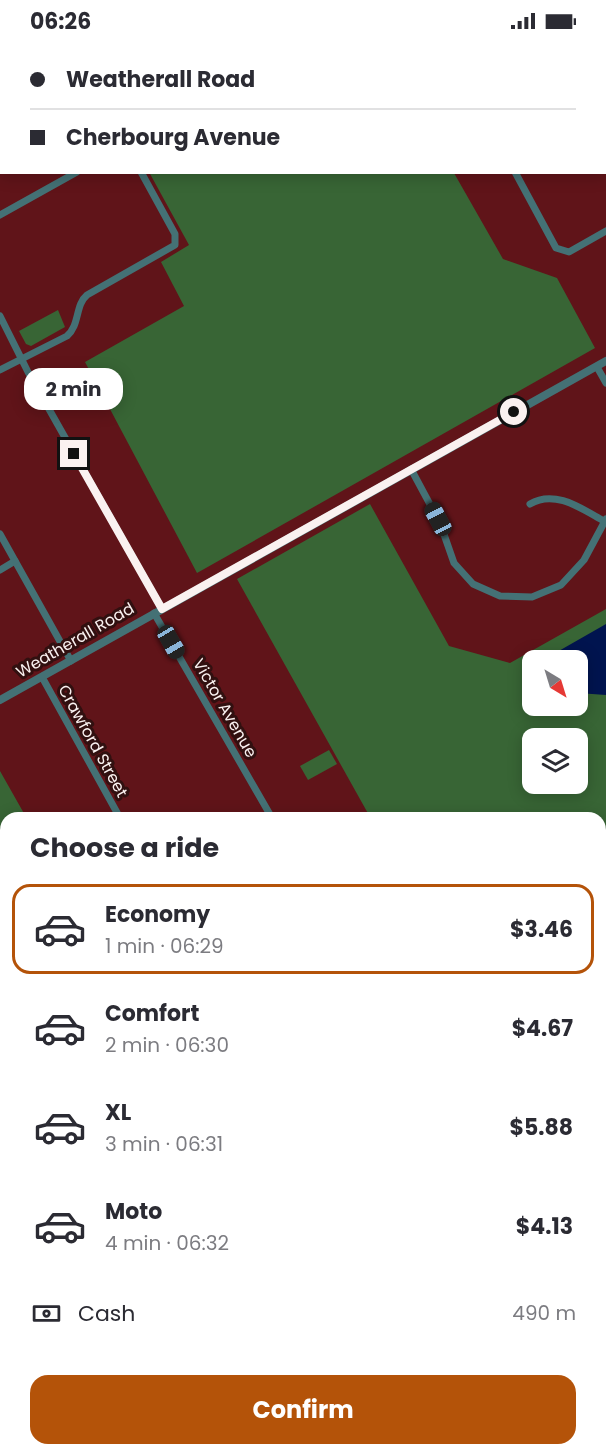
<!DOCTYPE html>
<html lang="en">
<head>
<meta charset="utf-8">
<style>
	:root { --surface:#fff; --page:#f2f2f3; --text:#2b2b33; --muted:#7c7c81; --line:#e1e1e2; --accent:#b45309 }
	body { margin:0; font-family:Poppins,sans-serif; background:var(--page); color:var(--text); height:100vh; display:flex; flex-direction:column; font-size:22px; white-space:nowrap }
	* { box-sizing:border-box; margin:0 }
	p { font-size:20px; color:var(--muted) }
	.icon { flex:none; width:33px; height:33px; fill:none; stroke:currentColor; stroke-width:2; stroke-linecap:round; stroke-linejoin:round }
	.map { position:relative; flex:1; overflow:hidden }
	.panel { position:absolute; left:0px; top:770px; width:606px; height:644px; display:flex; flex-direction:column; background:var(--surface); border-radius:18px 18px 0 0; box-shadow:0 3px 15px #0003 }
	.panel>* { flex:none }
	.hud { position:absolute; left:0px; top:0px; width:606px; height:132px; box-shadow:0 3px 15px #0003; display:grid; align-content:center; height:132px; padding:0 30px; background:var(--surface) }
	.needle { width:39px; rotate:142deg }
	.tools { position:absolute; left:522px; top:608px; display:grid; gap:12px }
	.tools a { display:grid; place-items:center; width:66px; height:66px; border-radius:12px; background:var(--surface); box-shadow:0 3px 15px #0003; font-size:30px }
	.end { position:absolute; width:27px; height:27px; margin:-14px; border:8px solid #faf1f0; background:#111; box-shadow:0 0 0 3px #111 }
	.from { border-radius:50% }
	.bubble { position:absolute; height:42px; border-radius:18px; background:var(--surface); box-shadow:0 3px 15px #0003; font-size:20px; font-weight:700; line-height:42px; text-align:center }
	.car { position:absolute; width:18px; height:36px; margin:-18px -9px; border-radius:8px; box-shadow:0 0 4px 2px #0007; background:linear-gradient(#222 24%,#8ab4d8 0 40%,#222 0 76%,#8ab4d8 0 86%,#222 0) }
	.hud b { display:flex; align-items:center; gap:21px; height:57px; font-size:22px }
	.hud b+b { border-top:2px solid var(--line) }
	.hud i { width:15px; height:15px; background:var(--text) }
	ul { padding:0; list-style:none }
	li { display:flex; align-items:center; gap:18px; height:90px; margin:0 12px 9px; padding:0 18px; border:3px solid transparent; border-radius:18px }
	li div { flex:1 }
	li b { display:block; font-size:22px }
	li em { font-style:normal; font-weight:700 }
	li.selected { border-color:var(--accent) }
	li>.icon { width:54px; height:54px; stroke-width:1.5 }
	h2 { padding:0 30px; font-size:27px; line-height:72px }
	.pay { display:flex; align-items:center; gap:15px; height:66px; padding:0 30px; font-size:22px }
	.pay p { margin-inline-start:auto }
	.primary-button { display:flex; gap:12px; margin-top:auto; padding:12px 30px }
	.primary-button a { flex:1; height:69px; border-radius:18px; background:var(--accent); color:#fff; font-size:24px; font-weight:700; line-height:69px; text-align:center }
	.status { display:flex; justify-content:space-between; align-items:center; height:42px; padding:0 30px; background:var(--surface); direction:ltr }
	.status svg { height:16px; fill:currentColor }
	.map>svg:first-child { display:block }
</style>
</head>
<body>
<div class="status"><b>06:26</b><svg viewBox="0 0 49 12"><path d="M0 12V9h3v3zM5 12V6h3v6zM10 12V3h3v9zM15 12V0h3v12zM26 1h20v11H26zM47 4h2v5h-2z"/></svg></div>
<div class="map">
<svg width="606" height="1412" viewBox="0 0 606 1412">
	<rect width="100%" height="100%" fill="#601419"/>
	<g fill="#386535" fill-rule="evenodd">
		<path d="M77 0H379L380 1 78 2Z"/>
		<path d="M149 130 454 131 503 217 557 236 595 306 197 531 85 320 184 264 161 220 189 203Z"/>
		<path d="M58 268 65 285 31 304 26 302 19 289Z"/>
		<path d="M370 462 449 604 510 621 606 567V882L600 871V776L370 775 237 537ZM532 618H578V663H532ZM532 696H578V741H532Z"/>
		<path d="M329 708 337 722 308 738 300 724Z"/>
		<path d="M0 729 26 775 6 776V1050L0 1039Z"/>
		<path d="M600 877 606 887V1383L600 1387Z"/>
		<path d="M6 1177V1407H563L554 1412H0V1181Z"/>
	</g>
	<path fill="#00144f" d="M606 582V653L578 651V618H543Z"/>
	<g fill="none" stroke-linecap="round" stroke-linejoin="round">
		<g stroke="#447175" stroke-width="7">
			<path d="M446 0V2"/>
			<path d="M576 0 577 2"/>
			<path d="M0 46H2"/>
			<path d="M604 53 606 56"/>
			<path d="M515 130 556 206 569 210 606 189"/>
			<path d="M0 173 77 130"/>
			<path d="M0 274 28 330 162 567"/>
			<path d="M597 325 606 341"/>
			<path d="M0 328 67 294C80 283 75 263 87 253L175 203V192L141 130"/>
			<path d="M411 427 440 481 454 521 473 542 500 554 532 555 561 543 584 518 606 477"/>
			<path d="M530 462C555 447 582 467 604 479"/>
			<path d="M0 492 71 619"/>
			<path d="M0 528 15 519"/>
			<path d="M154 571 272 776"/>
			<path d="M42 635 120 776"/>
			<path d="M0 1087 6 1083"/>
		</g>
		<g stroke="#447175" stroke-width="8">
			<path d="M0 658 606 319"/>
			<path d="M600 1401 606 1398"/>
			<path d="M581 1412 590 1407"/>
		</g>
	</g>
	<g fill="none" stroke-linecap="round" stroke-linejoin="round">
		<path stroke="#faf1f0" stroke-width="8" d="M74 412 162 567 514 370"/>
	</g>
	<g text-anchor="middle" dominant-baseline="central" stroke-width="6" stroke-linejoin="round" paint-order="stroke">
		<g font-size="16" fill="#faf1f0" stroke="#311010">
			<text transform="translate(75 598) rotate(-30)">Weatherall Road</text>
			<text transform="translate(225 666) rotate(60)">Victor Avenue</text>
			<text transform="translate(93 699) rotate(61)">Crawford Street</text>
		</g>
	</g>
</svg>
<div class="tools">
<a><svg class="needle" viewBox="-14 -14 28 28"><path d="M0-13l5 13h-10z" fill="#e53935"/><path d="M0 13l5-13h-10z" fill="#7c7c81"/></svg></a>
<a><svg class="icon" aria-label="layers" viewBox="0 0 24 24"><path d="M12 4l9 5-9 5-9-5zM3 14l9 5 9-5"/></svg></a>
</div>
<i class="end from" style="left:514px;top:370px"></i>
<i class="end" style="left:74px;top:412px"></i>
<div class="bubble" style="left:24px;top:326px;width:99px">2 min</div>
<i class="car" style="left:438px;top:477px;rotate:332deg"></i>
<i class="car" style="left:171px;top:600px;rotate:150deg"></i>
<div class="hud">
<b><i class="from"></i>Weatherall Road</b>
<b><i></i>Cherbourg Avenue</b>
</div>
<section class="panel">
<h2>Choose a ride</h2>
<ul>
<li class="selected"><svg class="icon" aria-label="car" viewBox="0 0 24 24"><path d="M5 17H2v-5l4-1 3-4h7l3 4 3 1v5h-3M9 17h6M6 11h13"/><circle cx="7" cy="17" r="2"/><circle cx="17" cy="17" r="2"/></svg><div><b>Economy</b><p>1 min · 06:29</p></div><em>$3.46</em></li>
<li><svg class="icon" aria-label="car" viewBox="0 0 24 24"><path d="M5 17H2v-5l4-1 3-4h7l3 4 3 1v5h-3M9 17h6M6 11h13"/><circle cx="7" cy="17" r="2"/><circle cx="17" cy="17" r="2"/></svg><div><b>Comfort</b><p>2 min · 06:30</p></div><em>$4.67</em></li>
<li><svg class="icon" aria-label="car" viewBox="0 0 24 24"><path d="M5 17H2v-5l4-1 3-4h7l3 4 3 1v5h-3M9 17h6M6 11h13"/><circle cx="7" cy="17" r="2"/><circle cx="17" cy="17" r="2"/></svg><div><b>XL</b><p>3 min · 06:31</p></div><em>$5.88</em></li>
<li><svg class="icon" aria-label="car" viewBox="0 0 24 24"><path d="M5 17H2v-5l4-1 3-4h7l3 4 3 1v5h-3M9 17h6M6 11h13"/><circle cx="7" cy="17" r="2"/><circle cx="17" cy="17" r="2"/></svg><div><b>Moto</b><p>4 min · 06:32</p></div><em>$4.13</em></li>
</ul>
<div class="pay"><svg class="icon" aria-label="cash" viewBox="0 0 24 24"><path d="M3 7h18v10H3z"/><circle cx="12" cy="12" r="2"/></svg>Cash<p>490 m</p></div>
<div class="primary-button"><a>Confirm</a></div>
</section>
</div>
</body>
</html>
